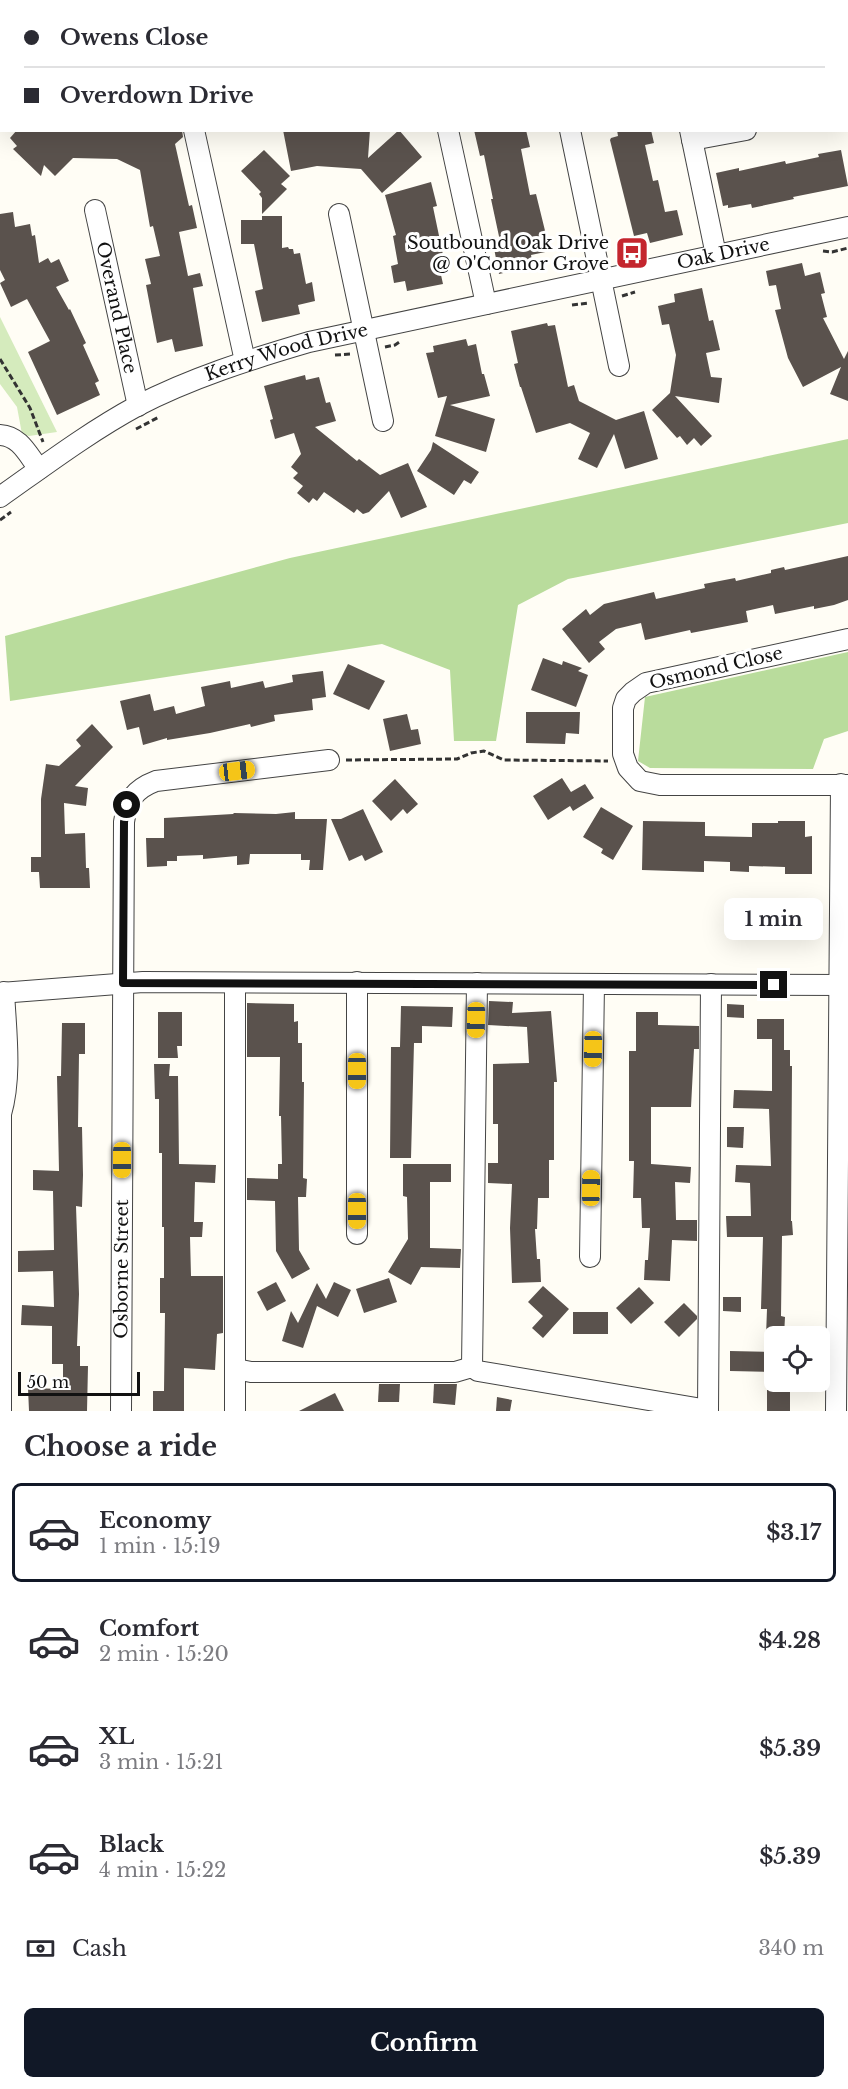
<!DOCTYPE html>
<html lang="en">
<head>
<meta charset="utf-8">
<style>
	:root { --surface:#fff; --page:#f2f2f3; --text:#2b2b33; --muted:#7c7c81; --line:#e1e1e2; --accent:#111827 }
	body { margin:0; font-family:"Libre Baskerville",serif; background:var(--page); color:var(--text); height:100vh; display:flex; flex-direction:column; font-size:22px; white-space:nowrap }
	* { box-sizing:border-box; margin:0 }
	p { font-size:20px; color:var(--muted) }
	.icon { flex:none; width:33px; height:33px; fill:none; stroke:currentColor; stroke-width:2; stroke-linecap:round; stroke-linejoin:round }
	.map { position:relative; height:1411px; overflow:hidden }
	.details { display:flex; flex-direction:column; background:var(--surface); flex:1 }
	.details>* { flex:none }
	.guide { position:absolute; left:0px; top:0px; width:849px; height:132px; box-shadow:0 6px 24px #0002; display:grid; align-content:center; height:132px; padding:0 24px; background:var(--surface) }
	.buttons { position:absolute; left:764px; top:1326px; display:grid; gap:12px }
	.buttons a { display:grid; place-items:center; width:66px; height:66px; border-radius:9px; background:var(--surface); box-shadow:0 6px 24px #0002; font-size:30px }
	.scale { position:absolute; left:18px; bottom:15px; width:122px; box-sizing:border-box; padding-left:6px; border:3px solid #111; border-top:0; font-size:16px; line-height:21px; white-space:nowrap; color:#111; -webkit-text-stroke:4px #fff; paint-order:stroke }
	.end { position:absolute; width:27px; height:27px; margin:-14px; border:8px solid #111; background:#fff; box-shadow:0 0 0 3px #fff }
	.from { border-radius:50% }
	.bubble { position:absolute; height:42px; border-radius:9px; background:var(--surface); box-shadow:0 6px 24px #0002; font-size:20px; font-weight:700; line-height:42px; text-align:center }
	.car { position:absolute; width:18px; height:36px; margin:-18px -9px; border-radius:8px; box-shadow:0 0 4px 2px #0007; background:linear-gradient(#f5c518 24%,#345 0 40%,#f5c518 0 76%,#345 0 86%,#f5c518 0) }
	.guide b { display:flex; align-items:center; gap:21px; height:57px; font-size:22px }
	.guide b+b { border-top:2px solid var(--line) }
	.guide i { width:15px; height:15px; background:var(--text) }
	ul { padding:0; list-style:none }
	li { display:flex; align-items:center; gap:18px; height:99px; margin:0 12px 9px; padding:0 12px; border:3px solid transparent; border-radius:9px }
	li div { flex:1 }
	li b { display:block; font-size:22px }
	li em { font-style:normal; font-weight:700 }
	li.active { border-color:var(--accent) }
	li>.icon { width:54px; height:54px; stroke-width:1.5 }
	h2 { padding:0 24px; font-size:27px; line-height:72px }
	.pay { display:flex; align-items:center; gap:15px; height:66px; padding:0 24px; font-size:22px }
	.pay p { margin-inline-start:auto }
	.cta { display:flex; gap:12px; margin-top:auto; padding:12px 24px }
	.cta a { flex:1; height:69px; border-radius:9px; background:var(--accent); color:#fff; font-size:24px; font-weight:700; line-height:69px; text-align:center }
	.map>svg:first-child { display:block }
</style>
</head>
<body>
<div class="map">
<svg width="848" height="1411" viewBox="0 0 848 1411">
	<rect width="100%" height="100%" fill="#fffdf5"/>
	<g fill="#d5ebbd">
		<path d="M0 0H425V1L2 2V89H0Z"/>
		<path d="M0 317 57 432 29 436 22 434 17 407 0 384Z"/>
	</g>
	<g fill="#b9dc9c">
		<path d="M848 439V523L568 579 518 605 496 741H454L450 670 382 644 10 701 5 636 290 558Z"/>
		<path d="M848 652V731L824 739 813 769 650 768 638 761 645 697Z"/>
	</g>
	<g fill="#5a524d">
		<path d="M17 130H182L183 137 175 144 189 206 192 205 197 228 179 232 188 276 200 273 203 286 193 288 203 346 175 352 172 339 157 343 146 285 151 284 145 259 160 256 153 226 150 227 140 170 117 159 73 158 55 176 44 165 41 176 13 149 17 146 10 138Z"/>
		<path d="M283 130H370L368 158 399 130 422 157 382 193 361 169 317 166 291 171Z"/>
		<path d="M474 130H526L530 147 521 149 530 195 536 194 550 251 531 255 533 266 499 274 493 243 500 241 491 199H493L484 155 480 156Z"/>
		<path d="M617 130H651L654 143 645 145 653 181 658 180 665 212 677 210 683 235 650 243 647 233 634 236 610 140 611 138 618 136Z"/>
		<path d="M264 150 290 176 281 184 287 189 262 214V198L259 194 261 192 241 171Z"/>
		<path d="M841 150 848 186 793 197 794 199 752 208 751 204 728 208V205L723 206 716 173 739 168V171L785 161 786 164 819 157 818 154Z"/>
		<path d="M431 182 437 206 433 207 447 274 441 275 443 284 407 291 405 281 394 283 391 266 398 264 393 236 396 235 385 195Z"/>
		<path d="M13 212 15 227 30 224 32 236 35 235 39 263 48 258 51 263 59 259 69 281 56 287 69 310 70 309 86 343 83 345 99 381 95 383 100 395 57 415 28 352 50 341 27 299 11 307 0 283 5 280 0 270V214Z"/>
		<path d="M262 216H282V248L288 247 289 249H293L294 254 300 253 306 284 312 282 315 301 298 305 300 314 262 322 255 291 263 289 254 244H241V220H262Z"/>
		<path d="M802 263 805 276 820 272 825 293 821 294 827 317 823 318 844 359 848 351V401L830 394 841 367 803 387 788 358 775 310 781 309 776 285 769 286 766 271Z"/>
		<path d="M702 288 709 321 713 320 720 350 706 353 711 377 722 378 719 403 675 396 712 436 701 446 694 438 687 445 680 436 677 438 652 410 670 393 676 355 669 324 662 325 658 306 675 302 674 294Z"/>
		<path d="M547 323 548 326 555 325 568 387 574 385 579 401 616 420 644 411 658 459 625 469 614 434 597 468 578 459 590 433 570 423 536 433 521 387H520L514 364 518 363 511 331Z"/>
		<path d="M466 339 468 346 476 344 482 374H484L490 396 450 405 495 419 486 452 435 436 447 396 438 398 426 353 434 352 433 346Z"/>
		<path d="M305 375 306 380 319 377 326 403 330 402 336 421 315 427 357 461 359 459 380 475 408 463 427 507 401 518 389 491 369 512 363 514 357 509 354 513 324 492 317 501 313 498 309 503 297 493 303 486 293 478 298 473 291 467 301 454 294 433 275 439 270 420 273 419 264 386Z"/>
		<path d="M433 442 479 472 471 484 464 480 454 495 417 471 431 450Z"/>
		<path d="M848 556V600L834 605 814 609V606L775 614 773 605 746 611 748 622 691 633 690 630 645 640 641 623 616 629 599 642 605 649 589 663 562 629 586 609 590 615 604 604 654 592 656 599 705 588 704 584 735 578 736 581 771 573V570L784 567 785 570Z"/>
		<path d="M543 658 562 665 563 661 582 668 578 671 588 675 576 707 531 690Z"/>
		<path d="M348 664 385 681 369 710 333 694Z"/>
		<path d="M323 671 326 697 312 699 313 710 274 715 275 721 251 727 250 724 210 733 167 740V738L143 745 139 727 127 730 120 701 150 694 154 711 174 706 176 714 205 706 201 687 230 681 231 688 263 681 265 688 293 682 292 675Z"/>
		<path d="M526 712H580L579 734 566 733 565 744 526 743Z"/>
		<path d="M407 714 411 730 418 729 421 744 390 751 383 719Z"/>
		<path d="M92 724 113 747 75 786 88 788 86 806 64 803 65 834 85 833 86 868H89L90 888H40L39 872H31V857H41V799L46 764 59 766 81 746 76 740Z"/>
		<path d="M562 778 571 792 585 784 594 798 573 811 570 806 548 820 533 796Z"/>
		<path d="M395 779 418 804 407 814 403 809 391 821 372 801Z"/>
		<path d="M601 807 633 826 613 860 601 853 603 849 583 837Z"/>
		<path d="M363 809 383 852 365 861 362 855 349 861 331 819H341Z"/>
		<path d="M295 812V819H327L323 870H309L310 860H301V854H250L249 864 237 865V856L203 859V855L177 856V861H167V866L147 867 146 838H164V818L233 814 234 813 276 814Z"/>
		<path d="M643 821 705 822V836L752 837V823H778V821H805V837L812 836V874H785V867L749 866V872L730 871V862L704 861V872L642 870Z"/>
		<path d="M489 1001 513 1002 512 1013 551 1011 557 1082H554V1160H549V1198H538L537 1229H535L537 1259H540L541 1282 512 1283 510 1228 512 1184 488 1183V1163H498V1124H493V1064L529 1063 527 1027 488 1025Z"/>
		<path d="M247 1003 294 1004V1022L298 1021V1043H302V1082H304L303 1178 307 1179 306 1197H298L299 1250 310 1269 292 1279 276 1251 275 1201 247 1200V1178L278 1179V1164H282L281 1116H279L280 1057H247Z"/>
		<path d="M727 1004 744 1005V1018L727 1017Z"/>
		<path d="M401 1006 453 1007 452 1027 422 1026V1043H414L411 1158H390L391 1047H400Z"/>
		<path d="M158 1012H182V1046H177L178 1058H158Z"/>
		<path d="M636 1012H658V1025L699 1026V1049H694L691 1107H651V1164L691 1167 690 1183 675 1182 676 1220H697V1241L672 1240 670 1281 644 1280 645 1260H648L650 1228H642L641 1198H633L634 1161H629V1051H636Z"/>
		<path d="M757 1019H784V1050H790V1066H792L791 1221H792L793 1235 782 1236 781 1316 785 1317 784 1336H766L767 1309H761L763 1237H727L726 1216H751L750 1183 735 1182 736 1165 771 1166 769 1109 733 1108 734 1090 772 1091V1039H757Z"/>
		<path d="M62 1023H85V1054H79L78 1127H82L83 1175 82 1207 76 1206 79 1294 77 1346H80V1366H88L87 1411H29L28 1388 63 1389V1364H52V1326L21 1325 22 1305 54 1307 53 1271 18 1272V1251L54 1250 53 1191 33 1190V1170L59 1171 57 1076H61Z"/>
		<path d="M154 1064H170L169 1076H178L179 1164 216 1165 215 1183 195 1182 194 1222H203L202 1237H190L191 1276H223V1333L217 1334 215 1370 184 1368V1411H153V1391H164L165 1313H160V1278H164V1227H162V1153H159V1099H155Z"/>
		<path d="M727 1127H744L743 1148 727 1147Z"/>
		<path d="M403 1164H451V1182H430V1248L461 1249 460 1268 421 1267 411 1285 388 1272 408 1239 407 1197 403 1196Z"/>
		<path d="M389 1278 397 1302 364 1313 356 1289Z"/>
		<path d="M276 1282 286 1301 267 1311 257 1292Z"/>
		<path d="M334 1282 351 1290 338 1317 317 1306 303 1348 282 1341 291 1311 298 1323 317 1283 326 1299Z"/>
		<path d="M543 1286 569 1309 543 1338 532 1328 543 1316 528 1302Z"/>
		<path d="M639 1287 654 1303 631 1324 616 1308Z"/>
		<path d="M723 1297H741V1312L723 1311Z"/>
		<path d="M684 1303 697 1316V1319L679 1337 664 1322Z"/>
		<rect x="573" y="1312" width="35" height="22"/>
		<path d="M730 1351 774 1352V1372L730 1371Z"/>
		<rect x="767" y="1382" width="23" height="29"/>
		<path d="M379 1384H400L399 1402H378Z"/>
		<path d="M434 1384H457L455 1405 433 1403Z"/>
		<path d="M335 1393 344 1411H299Z"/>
		<path d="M497 1397 512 1400 510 1411H496Z"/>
	</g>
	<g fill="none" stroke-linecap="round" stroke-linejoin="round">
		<defs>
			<g id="minor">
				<path d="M542 0V2"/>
				<path d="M663 0 664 2"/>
				<path d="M790 2 797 0"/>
				<path d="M194 130 245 361"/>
				<path d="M448 130 486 304"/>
				<path d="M570 130 619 366"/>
				<path d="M690 130 716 255"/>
				<path d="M692 140 746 130"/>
				<path id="s1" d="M95 210 138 406"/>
				<path d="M339 214 383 421"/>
				<path d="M0 435C20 436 28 455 39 469"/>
				<path id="s2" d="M0 497C44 466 89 432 137 406 191 378 251 359 309 342L848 227"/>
				<path d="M848 639 646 683 633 692 626 699 623 708V754L628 768 640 781 660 785H848"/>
				<path d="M0 993 143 982 848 985"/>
				<path d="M357 1234V982"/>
				<path d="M590 1257 594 984"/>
				<path d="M472 1367 477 983"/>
				<path d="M236 1369 251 1372H455L472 1367 478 1371 708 1410"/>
				<path d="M1 1411V1114C12 1076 6 1031 4 992"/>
				<path id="s3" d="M121 1411 124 822C127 800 135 789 156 781L329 760"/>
				<path d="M235 1411V983"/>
				<path d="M708 1411 711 984"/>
				<path d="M836 1411 841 784"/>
			</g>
		</defs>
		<use href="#minor" stroke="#444" stroke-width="22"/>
		<g stroke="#333" stroke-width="3" stroke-dasharray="6 3" stroke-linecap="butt">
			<path d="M823 251 832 252 848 248"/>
			<path d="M622 296 635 292"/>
			<path d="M572 305 589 303"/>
			<path d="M385 347 395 345 401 341"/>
			<path d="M335 355 352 354"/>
			<path d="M0 359 30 408 43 442"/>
			<path d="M136 429 159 417"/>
			<path d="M0 520 11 512"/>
			<path d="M346 760 457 759 471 753 484 751 504 760 608 761"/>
		</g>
		<use href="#minor" stroke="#fff" stroke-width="20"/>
	</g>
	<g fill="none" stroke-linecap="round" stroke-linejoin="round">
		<path stroke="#111" stroke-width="8" d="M127 805 124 822 123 983 774 985"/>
	</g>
	<defs>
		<symbol id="bus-square" viewBox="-11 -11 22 22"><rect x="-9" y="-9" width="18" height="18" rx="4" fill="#c4262e" stroke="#fff"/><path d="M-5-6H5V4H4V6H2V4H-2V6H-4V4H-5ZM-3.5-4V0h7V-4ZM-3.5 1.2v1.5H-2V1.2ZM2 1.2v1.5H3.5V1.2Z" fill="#fff"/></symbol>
	</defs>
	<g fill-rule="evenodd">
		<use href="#bus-square" x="613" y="234" width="38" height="38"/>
	</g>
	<g text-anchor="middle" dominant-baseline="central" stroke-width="6" stroke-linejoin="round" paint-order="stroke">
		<g font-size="18" fill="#111" stroke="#fff" text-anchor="end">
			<text x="609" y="243">Soutbound Oak Drive<tspan x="609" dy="21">@ O'Connor Grove</tspan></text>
		</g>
		<g font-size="18" fill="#111" stroke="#fff">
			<text stroke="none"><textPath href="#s2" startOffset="772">Oak Drive</textPath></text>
			<text stroke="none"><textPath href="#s1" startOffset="100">Overand Place</textPath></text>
			<text stroke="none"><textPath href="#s2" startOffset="324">Kerry Wood Drive</textPath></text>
			<text transform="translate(716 668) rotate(-13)">Osmond Close</text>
			<text stroke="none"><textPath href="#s3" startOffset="142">Osborne Street</textPath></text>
		</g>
	</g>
</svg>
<div class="buttons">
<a><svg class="icon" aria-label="locate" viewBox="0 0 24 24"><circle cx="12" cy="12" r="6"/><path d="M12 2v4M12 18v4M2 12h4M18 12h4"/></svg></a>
</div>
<div class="scale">50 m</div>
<i class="end from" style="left:127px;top:805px"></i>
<i class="end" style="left:774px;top:985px"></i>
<div class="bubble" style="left:724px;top:898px;width:99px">1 min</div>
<i class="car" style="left:237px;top:771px;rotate:83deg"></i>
<i class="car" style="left:476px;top:1020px;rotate:181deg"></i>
<i class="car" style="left:593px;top:1049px;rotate:181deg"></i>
<i class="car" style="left:357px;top:1071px;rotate:180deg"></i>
<i class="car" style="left:122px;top:1160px;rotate:180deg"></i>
<i class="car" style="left:591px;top:1188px;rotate:1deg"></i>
<i class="car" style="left:357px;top:1211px;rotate:180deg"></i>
<div class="guide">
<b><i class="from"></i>Owens Close</b>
<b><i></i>Overdown Drive</b>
</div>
</div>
<section class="details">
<h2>Choose a ride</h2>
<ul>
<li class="active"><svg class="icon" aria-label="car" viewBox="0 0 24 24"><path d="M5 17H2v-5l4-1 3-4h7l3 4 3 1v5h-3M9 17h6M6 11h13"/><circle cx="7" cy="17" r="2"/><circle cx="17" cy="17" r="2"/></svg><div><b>Economy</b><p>1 min · 15:19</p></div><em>$3.17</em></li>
<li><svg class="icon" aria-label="car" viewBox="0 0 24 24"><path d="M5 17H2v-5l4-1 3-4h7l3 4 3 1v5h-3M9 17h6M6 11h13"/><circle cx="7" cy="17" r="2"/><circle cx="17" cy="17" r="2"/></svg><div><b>Comfort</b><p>2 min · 15:20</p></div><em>$4.28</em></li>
<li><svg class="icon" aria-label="car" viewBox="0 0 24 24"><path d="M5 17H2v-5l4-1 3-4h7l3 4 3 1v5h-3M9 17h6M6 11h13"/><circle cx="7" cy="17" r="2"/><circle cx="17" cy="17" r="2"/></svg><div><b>XL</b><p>3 min · 15:21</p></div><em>$5.39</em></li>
<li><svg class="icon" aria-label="car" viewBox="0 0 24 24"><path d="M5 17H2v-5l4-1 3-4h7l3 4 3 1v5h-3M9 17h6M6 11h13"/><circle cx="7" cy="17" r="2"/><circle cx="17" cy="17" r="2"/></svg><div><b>Black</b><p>4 min · 15:22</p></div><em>$5.39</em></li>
</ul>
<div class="pay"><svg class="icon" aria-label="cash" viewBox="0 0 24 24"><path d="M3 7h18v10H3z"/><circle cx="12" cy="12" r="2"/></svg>Cash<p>340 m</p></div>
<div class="cta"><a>Confirm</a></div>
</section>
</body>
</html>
